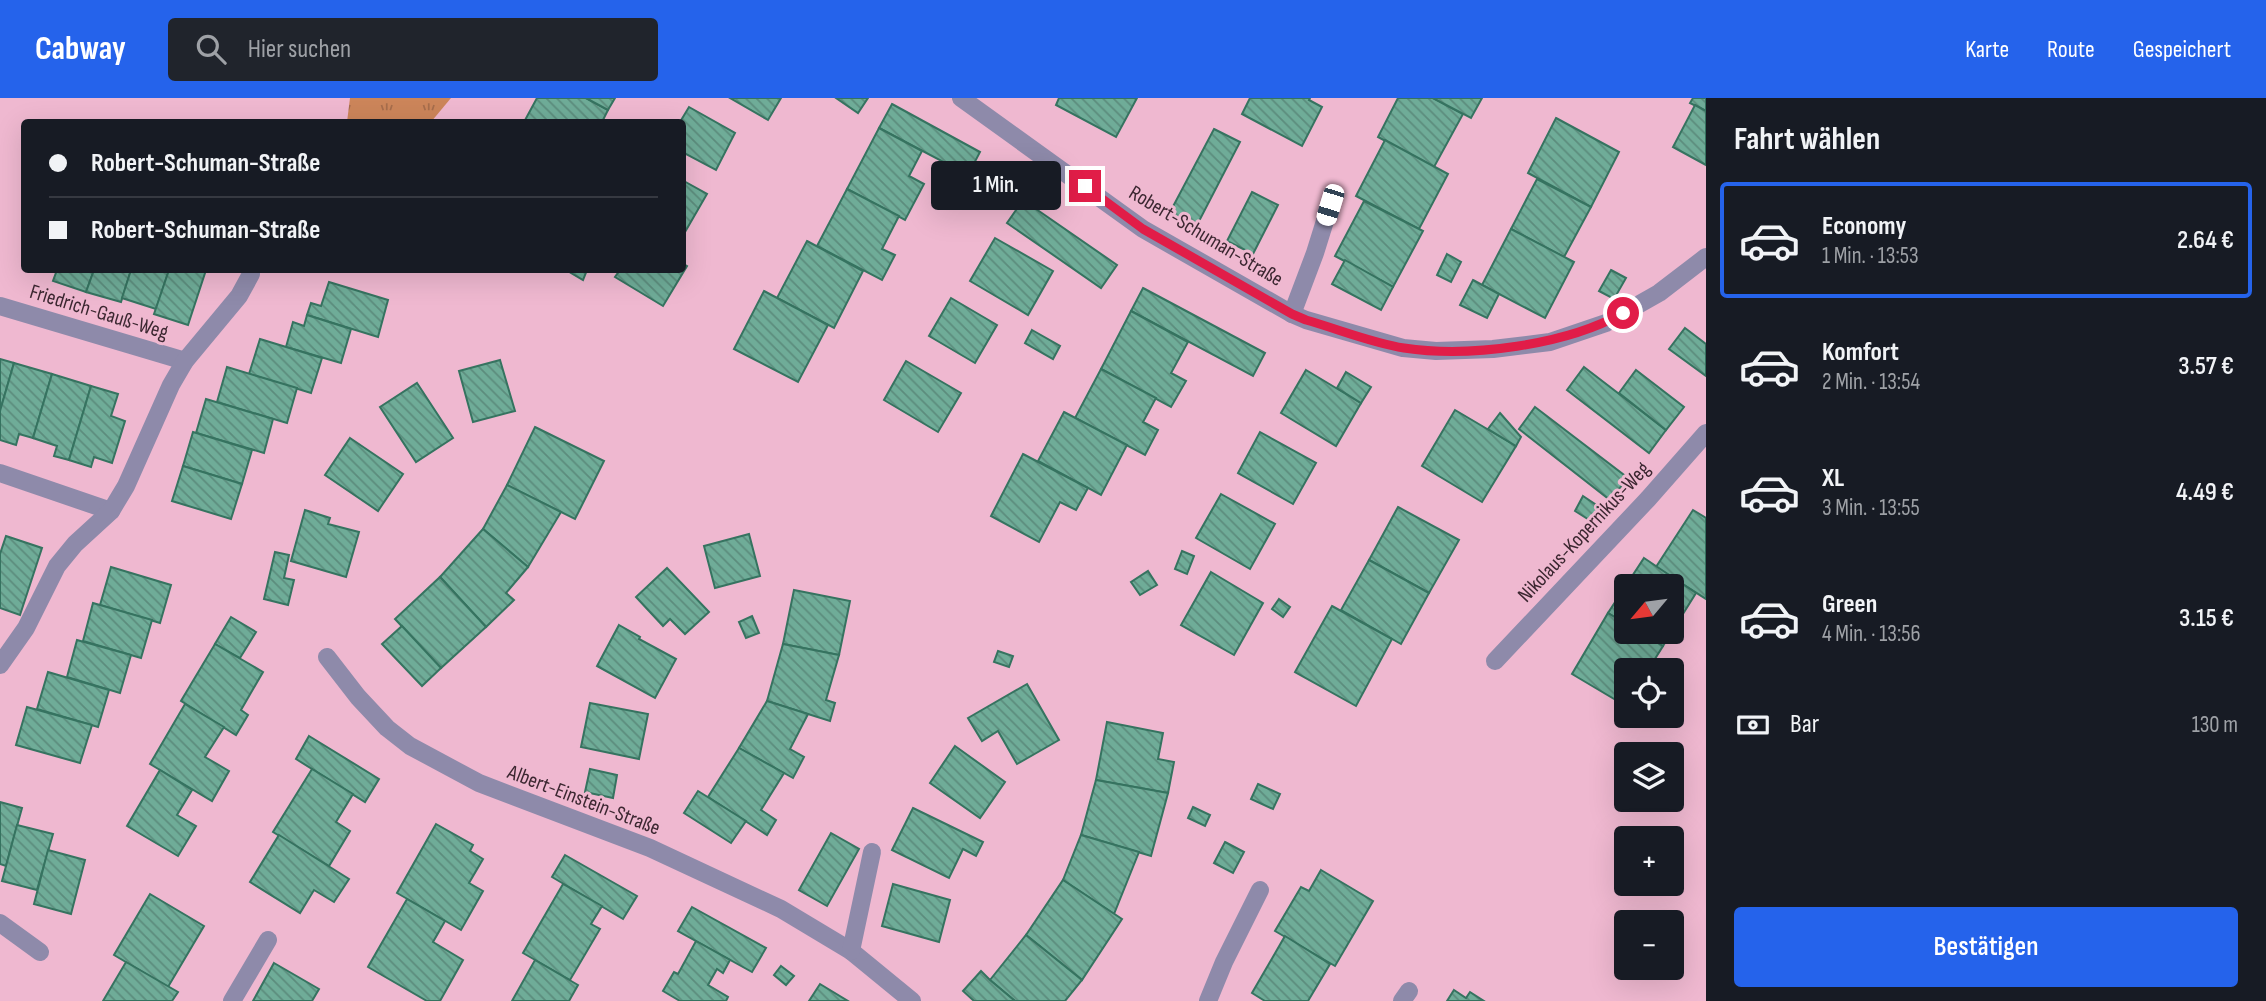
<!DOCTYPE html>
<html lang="de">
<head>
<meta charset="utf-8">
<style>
	:root { --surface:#171b24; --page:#20242c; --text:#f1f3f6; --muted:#9ea1a6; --line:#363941; --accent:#2563eb }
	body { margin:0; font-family:"Sofia Sans Condensed",sans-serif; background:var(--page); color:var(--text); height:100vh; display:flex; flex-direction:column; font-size:26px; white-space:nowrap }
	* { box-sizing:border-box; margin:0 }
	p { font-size:23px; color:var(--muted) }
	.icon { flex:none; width:38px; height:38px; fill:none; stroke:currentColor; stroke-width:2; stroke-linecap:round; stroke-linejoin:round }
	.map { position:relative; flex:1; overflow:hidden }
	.panel { display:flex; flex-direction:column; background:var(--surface); width:560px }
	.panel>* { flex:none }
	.hud { position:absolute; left:21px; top:21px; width:665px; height:154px; border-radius:7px; box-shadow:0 7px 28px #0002; display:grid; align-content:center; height:154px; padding:0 28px; background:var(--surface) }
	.needle { width:46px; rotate:241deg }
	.fabs { position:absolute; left:1614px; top:476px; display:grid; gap:14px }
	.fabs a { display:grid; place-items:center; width:70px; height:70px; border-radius:7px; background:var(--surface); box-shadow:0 7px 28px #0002; font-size:35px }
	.end { position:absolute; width:32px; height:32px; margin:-16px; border:9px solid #e11d48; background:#fff; box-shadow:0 0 0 4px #fff }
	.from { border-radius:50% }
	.bubble { position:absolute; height:49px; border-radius:7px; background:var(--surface); box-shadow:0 7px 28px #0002; font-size:23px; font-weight:600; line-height:49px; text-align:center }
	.car { position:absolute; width:21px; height:42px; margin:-21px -10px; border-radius:9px; box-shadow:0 0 5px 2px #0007; background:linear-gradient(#fff 24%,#345 0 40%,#fff 0 76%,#345 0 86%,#fff 0) }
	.hud b { display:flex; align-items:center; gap:24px; height:66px; font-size:26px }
	.hud b+b { border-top:2px solid var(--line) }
	.hud i { width:18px; height:18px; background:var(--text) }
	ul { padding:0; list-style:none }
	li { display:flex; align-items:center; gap:21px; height:116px; margin:0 14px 10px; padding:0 14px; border:4px solid transparent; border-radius:7px }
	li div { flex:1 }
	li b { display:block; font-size:26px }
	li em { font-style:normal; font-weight:600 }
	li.selected { border-color:var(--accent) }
	li>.icon { width:63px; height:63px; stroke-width:1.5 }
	h2 { padding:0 28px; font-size:32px; line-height:84px }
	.pay { display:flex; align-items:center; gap:18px; height:77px; padding:0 28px; font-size:26px }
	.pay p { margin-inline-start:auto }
	.action { display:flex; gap:14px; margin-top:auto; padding:14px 28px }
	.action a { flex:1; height:80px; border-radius:7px; background:var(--accent); color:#fff; font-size:28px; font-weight:600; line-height:80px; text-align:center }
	header { display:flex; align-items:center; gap:42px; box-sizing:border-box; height:98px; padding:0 35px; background:var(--accent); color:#fff }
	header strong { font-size:33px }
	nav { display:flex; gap:38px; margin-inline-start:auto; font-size:24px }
	.search { width:490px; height:63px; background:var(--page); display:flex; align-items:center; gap:18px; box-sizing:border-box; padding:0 24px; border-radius:7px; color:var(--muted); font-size:26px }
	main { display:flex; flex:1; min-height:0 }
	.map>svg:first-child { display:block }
</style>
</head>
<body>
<header>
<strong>Cabway</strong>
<div class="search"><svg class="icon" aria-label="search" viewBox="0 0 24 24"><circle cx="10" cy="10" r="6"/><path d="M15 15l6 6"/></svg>Hier suchen</div>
<nav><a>Karte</a><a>Route</a><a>Gespeichert</a></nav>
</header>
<main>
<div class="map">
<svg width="1706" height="903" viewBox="0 0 1706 903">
	<defs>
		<pattern id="grass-tufts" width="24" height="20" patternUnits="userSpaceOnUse" patternTransform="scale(1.75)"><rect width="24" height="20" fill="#cc855a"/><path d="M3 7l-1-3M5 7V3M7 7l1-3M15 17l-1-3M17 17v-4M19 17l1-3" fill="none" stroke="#a76d4b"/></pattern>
		<pattern id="building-back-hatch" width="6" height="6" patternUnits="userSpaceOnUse" patternTransform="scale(1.75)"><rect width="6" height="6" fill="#6fac98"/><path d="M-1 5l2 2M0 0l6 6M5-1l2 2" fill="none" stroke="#5c8c7d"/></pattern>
	</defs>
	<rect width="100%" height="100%" fill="#efb8d0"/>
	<path fill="url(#grass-tufts)" d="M350 0H451L431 24H347Z"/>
	<g fill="url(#building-back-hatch)" stroke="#367360" stroke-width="2">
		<path d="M537 0H586L608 12 602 24H524Z"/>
		<path d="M586 0H615L608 12Z"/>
		<path d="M730 0H781L768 22Z"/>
		<path d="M836 0H868L858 15Z"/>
		<path d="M1059 0H1137L1116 39 1056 7Z"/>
		<path d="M1250 0H1310L1309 2 1322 9 1302 48 1242 16Z"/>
		<path d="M1398 0H1433L1463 16 1434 69 1378 39Z"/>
		<path d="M1433 0H1482L1471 20Z"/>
		<path d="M1693 0H1706V13L1690 5Z"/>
		<path d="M892 6 980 54 968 77 879 30Z"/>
		<path d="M1695 7 1706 13V67L1673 49Z"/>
		<path d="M689 9 735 35 716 72 682 54V24H680Z"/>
		<path d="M1556 20 1619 54 1591 109 1528 75Z"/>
		<path d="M879 30 922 53 909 78 924 86 905 122 847 91Z"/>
		<path d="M1214 31 1240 44 1196 129 1169 116Z"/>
		<path d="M1385 42 1448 76 1419 131 1356 98Z"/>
		<path d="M1537 81 1591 109 1564 159 1511 131Z"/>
		<path d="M682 82 707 96 685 134 682 133Z"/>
		<path d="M847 91 899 118 882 151 895 157 882 182 817 148Z"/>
		<path d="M1252 94 1278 107 1253 156 1227 143Z"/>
		<path d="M1023 102 1117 167 1101 190 1007 125Z"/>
		<path d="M1364 103 1423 133 1393 189 1335 158Z"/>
		<path d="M1511 131 1574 164 1545 220 1482 187Z"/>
		<path d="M995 140 1053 173 1028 217 970 183Z"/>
		<path d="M807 143 863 173 834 230 777 200Z"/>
		<path d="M1447 156 1461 164 1451 184 1437 177Z"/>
		<path d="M1345 162 1393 189 1381 212 1332 186Z"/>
		<path d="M682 165 687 168 663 208 615 179 620 172H682Z"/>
		<path d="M57 172H94L86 194 53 183Z"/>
		<path d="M94 172H131L121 204 86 194Z"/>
		<path d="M131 172H169L156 211 122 200Z"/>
		<path d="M169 172H206L188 227 154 216Z"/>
		<path d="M566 172H587L583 182Z"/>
		<path d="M1611 172 1626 180 1614 201 1599 193Z"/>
		<path d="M1473 182 1499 196 1487 220 1460 207Z"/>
		<path d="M329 184 388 202 378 239 307 217 311 205 321 208Z"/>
		<path d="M1143 190 1265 255 1253 278 1131 213Z"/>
		<path d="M764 193 828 227 798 284 734 251Z"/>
		<path d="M951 200 997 227 975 265 929 238Z"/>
		<path d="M1131 213 1188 244 1171 275 1186 283 1171 309 1101 271Z"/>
		<path d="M307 217 351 231 341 265 286 249 293 224 304 228Z"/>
		<path d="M1685 230 1706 246V278L1669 251Z"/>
		<path d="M1032 232 1060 248 1053 261 1025 245Z"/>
		<path d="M260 241 322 260 311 295 249 276Z"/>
		<path d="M0 261 14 265 0 313Z"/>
		<path d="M500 262 515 313 473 324 459 273Z"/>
		<path d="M906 263 961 295 938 334 884 302Z"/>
		<path d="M14 265 52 276 33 340 19 336 16 347 0 342V313Z"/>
		<path d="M227 269 297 290 287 325 217 304Z"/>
		<path d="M1584 269 1666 332 1649 355 1567 292Z"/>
		<path d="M1101 271 1156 300 1143 324 1158 332 1145 357 1075 320Z"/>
		<path d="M1306 272 1361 305 1336 348 1281 315Z"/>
		<path d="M1636 272 1684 309 1666 332 1619 295Z"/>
		<path d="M1346 274 1371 289 1361 305 1337 290Z"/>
		<path d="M52 276 91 288 69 362 54 358 57 348 33 340Z"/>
		<path d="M417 285 453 340 416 364 380 309Z"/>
		<path d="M91 288 118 296 111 318 125 323 112 365 94 359 91 369 69 362Z"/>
		<path d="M206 301 273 321 264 355 196 335Z"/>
		<path d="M1535 309 1628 380 1610 402 1519 331Z"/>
		<path d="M1455 312 1516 348 1482 404 1422 368Z"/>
		<path d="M1064 314 1127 347 1101 397 1038 363Z"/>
		<path d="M1500 315 1521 339 1516 348 1488 331Z"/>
		<path d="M535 329 604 363 575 421 507 387Z"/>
		<path d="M193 334 252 352 242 386 183 368Z"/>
		<path d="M1260 334 1316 365 1293 406 1238 375Z"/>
		<path d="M350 340 403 376 378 413 325 377Z"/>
		<path d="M1023 356 1088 390 1076 412 1060 404 1039 444 991 418Z"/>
		<path d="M183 368 242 386 231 421 172 403Z"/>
		<path d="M507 387 561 414 528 469 483 431Z"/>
		<path d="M1221 396 1275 426 1250 471 1196 440Z"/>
		<path d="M1583 398 1607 414 1599 428 1575 413Z"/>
		<path d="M1398 409 1459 442 1429 495 1369 462Z"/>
		<path d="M305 412 330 420 328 426 359 434 346 479 291 463Z"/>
		<path d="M1693 412 1706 420V501L1656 469Z"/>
		<path d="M483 431 528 469 506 495 514 502 486 529 440 479Z"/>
		<path d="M749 436 760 478 715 490 704 448Z"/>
		<path d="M6 438 42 450 20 517 0 510V456Z"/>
		<path d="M1182 453 1194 458 1187 476 1175 471Z"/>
		<path d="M275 454 289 457 284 480 294 482 288 507 264 501Z"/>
		<path d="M1644 460 1696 495 1663 548 1639 534H1671V488H1626V526L1608 515Z"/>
		<path d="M1369 462 1429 495 1401 546 1341 512Z"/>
		<path d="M111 469 171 487 160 525 100 507Z"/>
		<path d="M667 470 709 514 685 536 670 521 663 528 636 499Z"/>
		<path d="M1148 473 1157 487 1140 497 1131 484Z"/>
		<path d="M1211 474 1263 505 1234 557 1181 527Z"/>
		<path d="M440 479 486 529 441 570 395 521Z"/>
		<path d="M794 492 850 503 839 557 783 546Z"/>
		<path d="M1279 501 1290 509 1283 519 1272 511Z"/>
		<path d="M93 505 152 522 141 560 83 543Z"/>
		<path d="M1332 508 1392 541 1356 608 1295 574Z"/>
		<path d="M1608 515 1626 526V534H1639L1663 548 1648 572H1626V608L1572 576Z"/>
		<path d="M752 518 759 535 746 540 739 524Z"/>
		<path d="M231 519 256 534 240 560 215 546Z"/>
		<path d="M619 527 640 539 639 541 676 561 655 600 597 568Z"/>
		<path d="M402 528 441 570 422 588 382 546Z"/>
		<path d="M77 542 131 557 120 595 67 579Z"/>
		<path d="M215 546 263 574 241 612 248 617 236 637 181 603Z"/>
		<path d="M783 546 839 557 826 602 835 605 830 623 767 603Z"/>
		<path d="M998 553 1013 558 1009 569 994 564Z"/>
		<path d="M48 574 109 592 98 629 37 611Z"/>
		<path d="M1027 586 1059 642 1017 666 998 633 982 643 968 620Z"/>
		<path d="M767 603 808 616 790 651 804 659 793 680 739 650Z"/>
		<path d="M590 605 648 616 639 661 581 649Z"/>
		<path d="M185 606 224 629 205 659 229 673 212 703 150 666Z"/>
		<path d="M27 609 92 627 80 665 16 647Z"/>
		<path d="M1107 624 1163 635 1158 661 1174 664 1168 695 1096 682Z"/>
		<path d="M309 638 379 681 365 704 296 661Z"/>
		<path d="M955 648 1005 684 980 720 930 685Z"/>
		<path d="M739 650 784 675 761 712 776 722 767 737 708 699Z"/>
		<path d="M312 671 353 696 336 724 350 733 329 768 273 734Z"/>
		<path d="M590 671 617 677 613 700 585 694Z"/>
		<path d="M160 672 192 692 177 717 196 728 178 758 127 728Z"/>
		<path d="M1096 682 1168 695 1151 758 1081 737Z"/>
		<path d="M1258 686 1280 696 1273 711 1251 701Z"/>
		<path d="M698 693 746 723 731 745 684 715Z"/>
		<path d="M0 704 22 710 6 768 0 766Z"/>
		<path d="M1193 709 1210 717 1205 728 1188 720Z"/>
		<path d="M913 710 983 744 976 758 963 751 949 780 892 752Z"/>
		<path d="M436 726 473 747 470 753 483 761 469 785 483 793 461 832 397 795Z"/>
		<path d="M17 727 53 736 37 792 2 783Z"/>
		<path d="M831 735 859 751 827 808 799 792Z"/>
		<path d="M279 737 349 781 334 804 314 792 300 815 250 784Z"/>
		<path d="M1081 737 1139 754 1114 816 1063 782Z"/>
		<path d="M1225 744 1244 754 1233 775 1214 765Z"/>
		<path d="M48 752 85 762 71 816 34 806Z"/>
		<path d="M565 757 637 798 623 821 552 779Z"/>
		<path d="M1321 772 1373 803 1335 868 1275 833 1301 789 1309 793Z"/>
		<path d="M1063 782 1122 821 1082 882 1026 837Z"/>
		<path d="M563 786 602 808 591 826 600 831 570 882 523 855Z"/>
		<path d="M893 786 950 802 939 844 882 828Z"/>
		<path d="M150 796 204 828 168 889 114 857Z"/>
		<path d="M407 801 445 823 433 844 463 862 440 903H427L368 869Z"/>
		<path d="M692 809 766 850 752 874 678 833Z"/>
		<path d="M1026 837 1082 882 1065 903H1015L990 882Z"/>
		<path d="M1285 838 1330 866 1308 903H1265L1252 895Z"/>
		<path d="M696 843 730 862 723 875 717 871 708 887 728 899 726 903H680L663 893 674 874 678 876Z"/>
		<path d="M535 862 578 887 569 903H512Z"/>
		<path d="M126 864 178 894 172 903H103Z"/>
		<path d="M274 865 319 891 312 903H253Z"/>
		<path d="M781 868 794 878 786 887 774 877Z"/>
		<path d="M981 873 990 882 1015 903H974L963 893Z"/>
		<path d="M820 886 848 903H809Z"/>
		<path d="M1454 892 1466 900 1470 894 1484 903H1447Z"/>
	</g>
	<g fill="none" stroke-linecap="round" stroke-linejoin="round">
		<g stroke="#8e8aaa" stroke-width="18">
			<path d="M961 0 1143 131 1292 216 1306 222 1403 250 1436 253 1493 251 1550 244 1606 225 1659 195 1706 159"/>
			<path d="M0 208 185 263"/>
			<path d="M1292 216 1315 155 1330 107"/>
			<path d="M0 375 111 413"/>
			<path d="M327 559 358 599 387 630 410 648 479 685 650 750 781 811 851 853 912 903"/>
			<path d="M1495 563 1648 401 1706 335"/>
			<path d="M0 567 26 530 57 468 75 446 111 413 126 388 171 287 185 263 239 198 251 176"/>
			<path d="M0 825 40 854"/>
			<path d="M851 853 872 754"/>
			<path d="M232 903 268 842"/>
			<path d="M1208 903 1224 864 1260 792"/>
			<path d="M1402 903 1409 893"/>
		</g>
	</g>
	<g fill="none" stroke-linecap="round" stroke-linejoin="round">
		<path stroke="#e11d48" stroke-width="9" d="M1085 88 1143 131 1292 216 1306 222C1338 231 1372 245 1404 250 1470 260 1566 247 1623 215"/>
	</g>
	<g text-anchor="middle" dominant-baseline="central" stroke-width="6" stroke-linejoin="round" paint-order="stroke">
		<g font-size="21" fill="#3c2731" stroke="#efb8d0">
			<text transform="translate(1206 138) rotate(31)">Robert-Schuman-Straße</text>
			<text transform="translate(99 214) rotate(17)">Friedrich-Gauß-Weg</text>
			<text transform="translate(1584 434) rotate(-47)">Nikolaus-Kopernikus-Weg</text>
			<text transform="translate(584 702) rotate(21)">Albert-Einstein-Straße</text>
		</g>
	</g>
</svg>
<div class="fabs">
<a><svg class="needle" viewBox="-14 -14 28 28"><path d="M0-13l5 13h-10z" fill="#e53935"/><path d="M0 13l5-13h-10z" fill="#9ea1a6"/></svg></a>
<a><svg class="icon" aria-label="locate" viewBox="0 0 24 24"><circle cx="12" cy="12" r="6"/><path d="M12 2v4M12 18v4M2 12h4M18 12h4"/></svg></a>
<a><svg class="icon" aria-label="layers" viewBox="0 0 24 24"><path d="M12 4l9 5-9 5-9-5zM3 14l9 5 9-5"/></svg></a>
<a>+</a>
<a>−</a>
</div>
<i class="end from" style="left:1623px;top:215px"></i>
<i class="end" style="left:1085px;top:88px"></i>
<div class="bubble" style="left:931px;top:63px;width:130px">1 Min.</div>
<i class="car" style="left:1330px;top:107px;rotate:197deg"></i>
<div class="hud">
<b><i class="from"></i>Robert-Schuman-Straße</b>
<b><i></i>Robert-Schuman-Straße</b>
</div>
</div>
<section class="panel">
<h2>Fahrt wählen</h2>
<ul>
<li class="selected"><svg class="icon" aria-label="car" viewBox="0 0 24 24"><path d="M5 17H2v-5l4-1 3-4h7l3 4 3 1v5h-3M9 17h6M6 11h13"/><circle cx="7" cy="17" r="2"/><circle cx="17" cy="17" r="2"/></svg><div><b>Economy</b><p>1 Min. · 13:53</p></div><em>2.64 €</em></li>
<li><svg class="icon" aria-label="car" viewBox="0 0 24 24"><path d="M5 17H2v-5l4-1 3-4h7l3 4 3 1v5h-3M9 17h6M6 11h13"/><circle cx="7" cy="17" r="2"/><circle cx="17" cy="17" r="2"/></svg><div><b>Komfort</b><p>2 Min. · 13:54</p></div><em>3.57 €</em></li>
<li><svg class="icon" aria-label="car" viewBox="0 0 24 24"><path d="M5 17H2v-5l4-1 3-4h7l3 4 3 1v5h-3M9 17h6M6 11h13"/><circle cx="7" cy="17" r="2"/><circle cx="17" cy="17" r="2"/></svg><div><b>XL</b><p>3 Min. · 13:55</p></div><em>4.49 €</em></li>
<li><svg class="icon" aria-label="car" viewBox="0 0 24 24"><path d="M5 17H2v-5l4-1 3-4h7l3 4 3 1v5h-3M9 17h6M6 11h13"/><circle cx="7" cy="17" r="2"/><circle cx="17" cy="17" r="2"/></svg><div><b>Green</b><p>4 Min. · 13:56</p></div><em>3.15 €</em></li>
</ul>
<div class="pay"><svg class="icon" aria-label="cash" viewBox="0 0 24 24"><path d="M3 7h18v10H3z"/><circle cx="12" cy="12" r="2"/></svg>Bar<p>130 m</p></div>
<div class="action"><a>Bestätigen</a></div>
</section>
</main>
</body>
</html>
